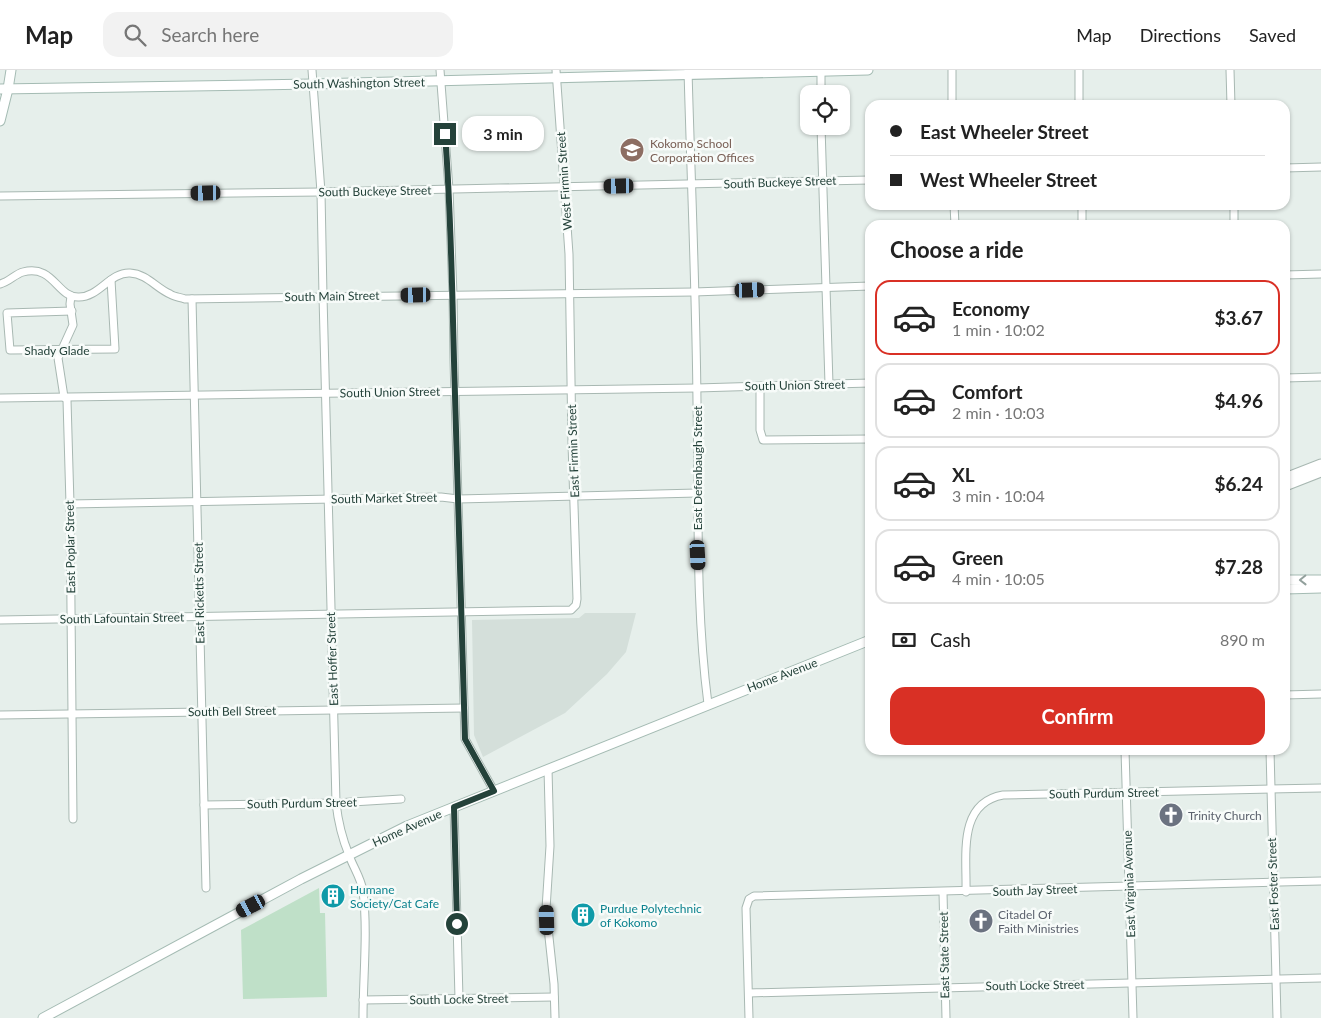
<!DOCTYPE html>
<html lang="en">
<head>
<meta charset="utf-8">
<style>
	:root { --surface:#fff; --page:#f2f2f2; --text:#222; --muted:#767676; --line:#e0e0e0; --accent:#d93025 }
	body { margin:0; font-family:Lato,sans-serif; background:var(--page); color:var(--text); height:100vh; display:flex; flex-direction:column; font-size:19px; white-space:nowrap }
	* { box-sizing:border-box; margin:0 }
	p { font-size:16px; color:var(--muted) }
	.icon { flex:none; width:28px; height:28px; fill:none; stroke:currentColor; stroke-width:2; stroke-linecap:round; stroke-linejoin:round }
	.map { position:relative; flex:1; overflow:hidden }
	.details { position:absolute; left:865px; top:150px; width:425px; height:535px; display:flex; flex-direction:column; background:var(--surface); border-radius:15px; box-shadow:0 1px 4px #0004 }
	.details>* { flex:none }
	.hud { position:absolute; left:865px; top:30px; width:425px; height:110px; border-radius:15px; box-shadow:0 1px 4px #0004; display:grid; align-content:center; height:110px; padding:0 25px; background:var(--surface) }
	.fabs { position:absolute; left:800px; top:15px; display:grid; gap:10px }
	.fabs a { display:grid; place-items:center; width:50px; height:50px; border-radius:10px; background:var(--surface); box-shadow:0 1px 4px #0004; font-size:25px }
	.end { position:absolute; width:22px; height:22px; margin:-11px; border:6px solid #24423a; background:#fff; box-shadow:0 0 0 2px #fff }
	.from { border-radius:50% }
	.bubble { position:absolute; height:35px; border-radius:15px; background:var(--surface); box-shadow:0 1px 4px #0004; font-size:16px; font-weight:700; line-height:35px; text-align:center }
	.car { position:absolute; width:15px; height:30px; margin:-15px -8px; border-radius:6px; box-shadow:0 0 4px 1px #0007; background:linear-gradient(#222 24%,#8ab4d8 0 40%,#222 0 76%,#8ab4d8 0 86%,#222 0) }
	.hud b { display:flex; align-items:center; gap:18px; height:48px; font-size:19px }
	.hud b+b { border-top:1px solid var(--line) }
	.hud i { width:12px; height:12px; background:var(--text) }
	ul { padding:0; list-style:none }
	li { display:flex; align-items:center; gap:15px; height:75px; margin:0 10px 8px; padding:0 15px; border:2px solid var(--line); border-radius:15px }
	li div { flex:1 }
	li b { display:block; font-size:19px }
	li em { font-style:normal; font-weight:700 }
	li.active { border-color:var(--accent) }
	li>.icon { width:45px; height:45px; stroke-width:1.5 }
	h2 { padding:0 25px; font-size:22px; line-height:60px }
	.pay { display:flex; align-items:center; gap:12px; height:55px; padding:0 25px; font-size:19px }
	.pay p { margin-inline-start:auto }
	.primary-button { display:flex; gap:10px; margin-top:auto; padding:10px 25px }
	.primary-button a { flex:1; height:58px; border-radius:15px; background:var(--accent); color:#fff; font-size:20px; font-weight:700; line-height:58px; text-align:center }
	header { display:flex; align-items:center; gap:30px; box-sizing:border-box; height:70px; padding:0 25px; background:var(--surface); border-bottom:1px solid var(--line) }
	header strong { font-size:24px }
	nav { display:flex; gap:28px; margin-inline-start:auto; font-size:18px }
	.search { width:350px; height:45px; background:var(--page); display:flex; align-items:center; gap:12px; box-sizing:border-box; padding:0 18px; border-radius:15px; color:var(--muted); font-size:19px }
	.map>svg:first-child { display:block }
</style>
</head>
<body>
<header>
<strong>Map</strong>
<div class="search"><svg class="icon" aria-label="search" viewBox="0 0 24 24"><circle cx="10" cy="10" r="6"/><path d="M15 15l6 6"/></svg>Search here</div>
<nav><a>Map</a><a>Directions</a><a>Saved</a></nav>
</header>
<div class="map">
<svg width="1321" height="948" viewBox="0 0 1321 948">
	<rect width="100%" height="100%" fill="#e6efeb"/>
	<path fill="#d4dfda" d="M585 543H636L626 582 607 604 565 643 483 687 474 665 472 550 579 548Z"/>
	<path fill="#bfe0c8" d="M319 818 320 843H325L327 927 243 929 241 860Z"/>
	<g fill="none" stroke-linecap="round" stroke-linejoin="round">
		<defs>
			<g id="minor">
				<path d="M312 0 321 122 323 226 336 733C338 751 342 768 349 785 353 797 361 808 363 821 368 862 363 907 363 948"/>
				<path d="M440 0 449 119 453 225 454 292 465 669 494 721"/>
				<path d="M688 0C691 111 696 222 697 332 699 433 695 534 708 634"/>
				<path d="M821 0V24"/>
				<path d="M952 0V35"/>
				<path d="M1079 0V35"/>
				<path d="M1230 0 1231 35"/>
				<path d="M821 56 829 314"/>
				<path d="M1285 98 1321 97"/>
				<path d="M0 126 321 122 870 110"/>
				<path d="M954 135 955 155"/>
				<path d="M1082 135V155"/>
				<path d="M1234 135V155"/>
				<path d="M1285 205 1321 204"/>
				<path d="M0 214C9 212 15 204 23 202 54 194 57 228 79 227 99 227 110 202 130 203 147 204 156 218 170 224 174 227 180 227 185 229L694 222 870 216"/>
				<path d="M71 226 70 234 73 255 58 288 64 327 67 330 70 434 73 749"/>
				<path d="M192 229 206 818"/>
				<path d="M72 241 7 243 10 280 115 279 111 210"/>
				<path d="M1285 308 1321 307"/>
				<path d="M760 316V360L763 370 870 369"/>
				<path d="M0 328 697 318 870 313"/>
				<path d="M70 434 441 427 458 429 697 423"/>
				<path d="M0 550 571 540 576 535 577 529 572 373 569 184 556 0"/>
				<path d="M1285 625 1321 624"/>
				<path d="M0 645 464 638"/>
				<path d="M1125 680 1133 948"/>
				<path d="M1270 680 1277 948"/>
				<path d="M548 699 550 776 546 839 554 914 555 948"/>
				<path d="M204 735 336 733 401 729"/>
				<path d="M454 737 459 929"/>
				<path d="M943 822 946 948"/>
				<path d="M966 822C967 787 957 733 1003 725L1321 718"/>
				<path d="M749 923 1321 908"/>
				<path d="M363 930 554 927"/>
				<path d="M749 948 746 838 749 829 754 826 1321 811"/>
			</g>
			<g id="tertiary">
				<path d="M1285 408 1321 394"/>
				<path d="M1285 416 1321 402"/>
			</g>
			<g id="secondary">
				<path d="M0 19 313 14 868 0"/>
				<path d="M0 51 8 19 11 0"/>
				<path d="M1285 510H1321"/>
				<path d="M1285 519 1321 518"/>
				<path d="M43 948 301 809 407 756 870 570"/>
			</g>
		</defs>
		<use href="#minor" stroke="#a8b8b2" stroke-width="9"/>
		<use href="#tertiary" stroke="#a8b8b2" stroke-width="11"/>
		<use href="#secondary" stroke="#a4bbb3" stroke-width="11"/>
		<use href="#minor" stroke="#fff" stroke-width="7"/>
		<use href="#tertiary" stroke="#fff" stroke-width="9"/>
		<use href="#secondary" stroke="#fff" stroke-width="9"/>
	</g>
	<defs><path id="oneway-chevron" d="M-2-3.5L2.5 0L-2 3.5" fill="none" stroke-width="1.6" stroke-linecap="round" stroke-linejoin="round" transform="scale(1.25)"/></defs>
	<use stroke="#92a09c" href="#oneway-chevron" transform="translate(1303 510) rotate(179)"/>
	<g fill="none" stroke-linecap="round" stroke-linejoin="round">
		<path stroke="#24423a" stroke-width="6" d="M445 64C451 140 452 215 454 291 457 417 461 543 465 669L494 721 454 737 457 854"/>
	</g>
	<defs>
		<symbol id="school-disc" viewBox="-11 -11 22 22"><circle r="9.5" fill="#8d6e63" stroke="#f7fbf9"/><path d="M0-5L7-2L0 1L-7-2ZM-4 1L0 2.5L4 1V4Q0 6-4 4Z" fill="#fff"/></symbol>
		<symbol id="church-disc" viewBox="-11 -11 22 22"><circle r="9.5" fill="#6b7280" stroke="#f7fbf9"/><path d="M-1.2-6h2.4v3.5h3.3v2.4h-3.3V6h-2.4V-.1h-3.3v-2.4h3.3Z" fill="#fff"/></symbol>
		<symbol id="building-disc" viewBox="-11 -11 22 22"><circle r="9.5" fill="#0f9aa8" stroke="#f7fbf9"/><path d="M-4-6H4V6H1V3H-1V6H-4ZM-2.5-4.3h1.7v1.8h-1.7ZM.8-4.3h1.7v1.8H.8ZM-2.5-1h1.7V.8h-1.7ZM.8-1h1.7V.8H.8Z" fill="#fff"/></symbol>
	</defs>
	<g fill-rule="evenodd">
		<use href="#school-disc" x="618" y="66" width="28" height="28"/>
		<use href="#church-disc" x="1157" y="731" width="28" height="28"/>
		<use href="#building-disc" x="319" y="812" width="28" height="28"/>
		<use href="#building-disc" x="569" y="831" width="28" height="28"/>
		<use href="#church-disc" x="967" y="837" width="28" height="28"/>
	</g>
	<g text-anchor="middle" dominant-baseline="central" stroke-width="5" stroke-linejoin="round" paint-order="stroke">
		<g font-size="12" fill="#24423a" stroke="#f7fbf9">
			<text transform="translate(359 13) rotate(-1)">South Washington Street</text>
			<text transform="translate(564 111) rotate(-94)">West Firmin Street</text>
			<text transform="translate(780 112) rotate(-2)">South Buckeye Street</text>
			<text transform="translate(375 121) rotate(-1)">South Buckeye Street</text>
			<text transform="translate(332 226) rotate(-1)">South Main Street</text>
			<text x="57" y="280">Shady Glade</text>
			<text transform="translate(795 315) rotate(-1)">South Union Street</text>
			<text transform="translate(390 322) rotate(-1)">South Union Street</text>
			<text transform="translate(573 381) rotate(-92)">East Firmin Street</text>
			<text transform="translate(697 398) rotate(-90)">East Defenbaugh Street</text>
			<text transform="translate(384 428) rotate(-1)">South Market Street</text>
			<text transform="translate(70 477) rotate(-91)">East Poplar Street</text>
			<text transform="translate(199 523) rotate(-91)">East Ricketts Street</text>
			<text transform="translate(122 548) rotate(-1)">South Lafountain Street</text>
			<text transform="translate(332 589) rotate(-92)">East Hoffer Street</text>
			<text transform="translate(782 605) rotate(-21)">Home Avenue</text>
			<text transform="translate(232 641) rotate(-1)">South Bell Street</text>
			<text transform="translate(1104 723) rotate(-1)">South Purdum Street</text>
			<text transform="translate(302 733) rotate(-1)">South Purdum Street</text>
			<text transform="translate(407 758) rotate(-24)">Home Avenue</text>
			<text transform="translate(1129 814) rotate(-92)">East Virginia Avenue</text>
			<text transform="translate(1273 814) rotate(-92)">East Foster Street</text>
			<text transform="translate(1035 820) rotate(-2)">South Jay Street</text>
			<text transform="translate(944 885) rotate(-91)">East State Street</text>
			<text transform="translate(1035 915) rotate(-1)">South Locke Street</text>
			<text transform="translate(459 929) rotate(-1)">South Locke Street</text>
		</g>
		<g font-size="12" fill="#785e54" stroke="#f7fbf9" text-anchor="start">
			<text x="650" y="73">Kokomo School<tspan x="650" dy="14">Corporation Offices</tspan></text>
		</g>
		<g font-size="12" fill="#5b616d" stroke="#f7fbf9" text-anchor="start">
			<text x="1188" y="745">Trinity Church</text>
			<text x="998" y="844">Citadel Of<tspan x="998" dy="14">Faith Ministries</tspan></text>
		</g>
		<g font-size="12" fill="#0d838f" stroke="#f7fbf9" text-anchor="start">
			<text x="350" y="819">Humane<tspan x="350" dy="14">Society/Cat Cafe</tspan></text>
			<text x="600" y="838">Purdue Polytechnic<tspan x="600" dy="14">of Kokomo</tspan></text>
		</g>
	</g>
</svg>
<div class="fabs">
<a><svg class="icon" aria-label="locate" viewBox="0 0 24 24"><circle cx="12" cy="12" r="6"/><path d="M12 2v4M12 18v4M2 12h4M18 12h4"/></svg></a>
</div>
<i class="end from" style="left:457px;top:854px"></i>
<i class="end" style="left:445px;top:64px"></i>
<div class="bubble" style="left:462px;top:46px;width:82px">3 min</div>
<i class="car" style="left:619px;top:116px;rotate:269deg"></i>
<i class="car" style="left:206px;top:123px;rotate:269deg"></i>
<i class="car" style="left:750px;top:220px;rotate:88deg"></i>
<i class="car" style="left:416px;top:225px;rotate:269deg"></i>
<i class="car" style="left:698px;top:485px;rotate:177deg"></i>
<i class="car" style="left:251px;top:836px;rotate:242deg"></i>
<i class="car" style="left:547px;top:850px;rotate:358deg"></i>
<div class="hud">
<b><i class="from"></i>East Wheeler Street</b>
<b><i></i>West Wheeler Street</b>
</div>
<section class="details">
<h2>Choose a ride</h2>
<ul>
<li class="active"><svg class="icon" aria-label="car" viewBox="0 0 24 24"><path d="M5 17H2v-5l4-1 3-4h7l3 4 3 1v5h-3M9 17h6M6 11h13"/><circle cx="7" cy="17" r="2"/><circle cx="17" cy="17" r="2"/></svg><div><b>Economy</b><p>1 min · 10:02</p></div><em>$3.67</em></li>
<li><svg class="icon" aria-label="car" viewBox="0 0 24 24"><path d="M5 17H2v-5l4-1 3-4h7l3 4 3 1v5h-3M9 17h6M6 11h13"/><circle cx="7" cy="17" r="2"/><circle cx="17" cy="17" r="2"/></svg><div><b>Comfort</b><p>2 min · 10:03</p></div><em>$4.96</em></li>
<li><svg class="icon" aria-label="car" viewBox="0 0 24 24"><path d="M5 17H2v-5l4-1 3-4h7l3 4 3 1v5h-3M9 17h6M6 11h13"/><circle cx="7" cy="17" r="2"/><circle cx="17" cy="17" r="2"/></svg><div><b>XL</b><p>3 min · 10:04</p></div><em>$6.24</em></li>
<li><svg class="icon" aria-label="car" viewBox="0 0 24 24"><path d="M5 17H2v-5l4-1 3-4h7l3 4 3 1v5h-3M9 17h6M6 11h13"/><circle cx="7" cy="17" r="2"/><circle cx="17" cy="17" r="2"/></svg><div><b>Green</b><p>4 min · 10:05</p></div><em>$7.28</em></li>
</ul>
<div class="pay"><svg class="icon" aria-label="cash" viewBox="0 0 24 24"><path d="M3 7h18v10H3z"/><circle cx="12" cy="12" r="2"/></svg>Cash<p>890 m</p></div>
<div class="primary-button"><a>Confirm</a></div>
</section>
</div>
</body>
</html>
